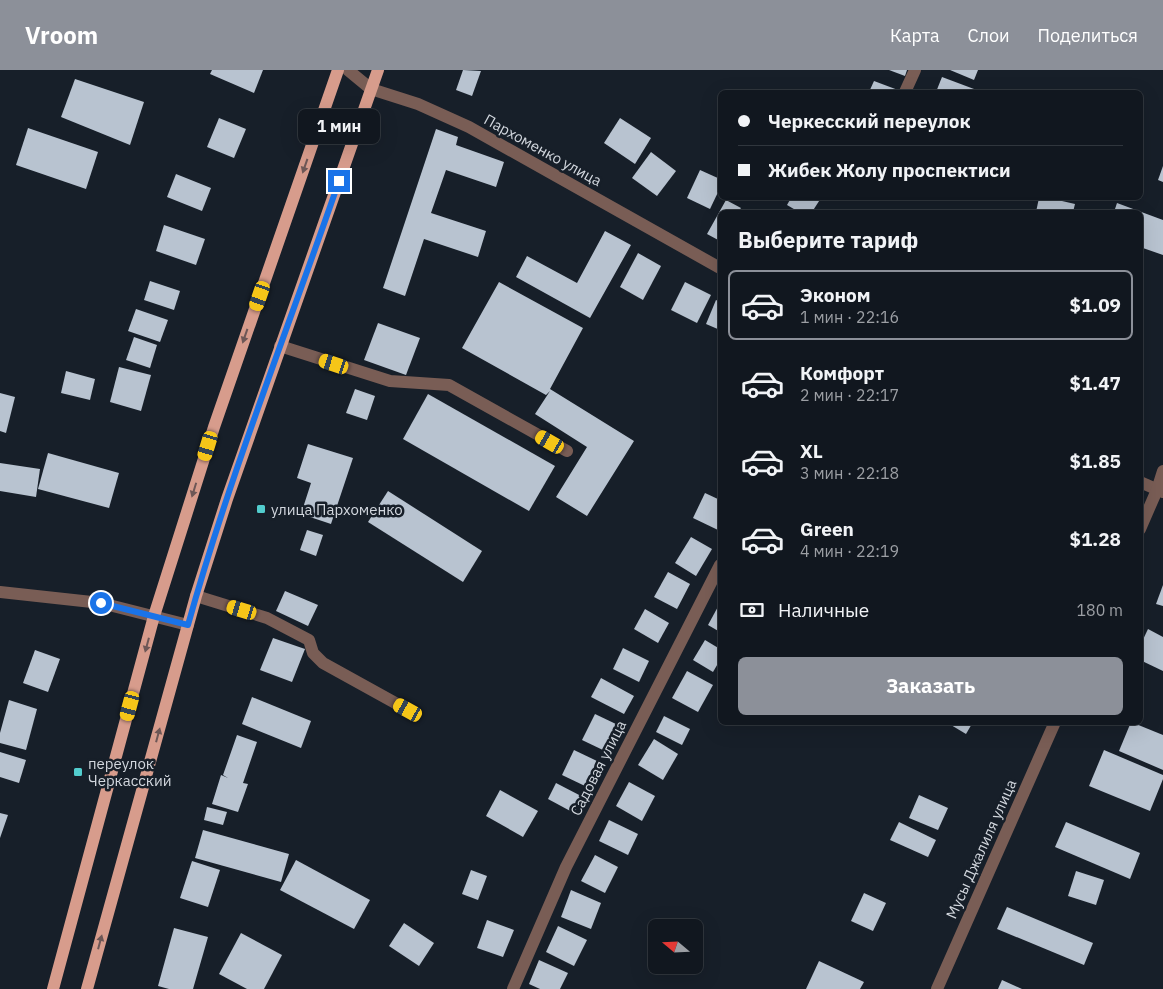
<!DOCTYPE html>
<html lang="ru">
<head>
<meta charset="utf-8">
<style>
	:root { --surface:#11171f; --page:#1a2028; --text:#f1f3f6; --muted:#9c9fa4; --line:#30363d; --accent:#8c9099 }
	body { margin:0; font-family:"IBM Plex Sans",sans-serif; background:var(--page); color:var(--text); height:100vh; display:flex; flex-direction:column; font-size:19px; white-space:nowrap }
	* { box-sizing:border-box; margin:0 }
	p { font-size:16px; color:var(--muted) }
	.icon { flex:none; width:28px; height:28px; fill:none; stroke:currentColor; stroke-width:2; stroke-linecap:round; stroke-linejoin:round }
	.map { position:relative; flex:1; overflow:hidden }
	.details { position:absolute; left:718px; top:140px; width:425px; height:515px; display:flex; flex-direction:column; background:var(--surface); border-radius:8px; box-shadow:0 5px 20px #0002,0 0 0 1px var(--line) }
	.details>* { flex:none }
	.banner { position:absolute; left:718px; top:20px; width:425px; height:110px; border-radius:8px; box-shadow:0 5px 20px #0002,0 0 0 1px var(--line); display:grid; align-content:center; height:110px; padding:0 20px; background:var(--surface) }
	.needle { width:32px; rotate:289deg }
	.fabs { position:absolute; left:648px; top:849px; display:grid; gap:10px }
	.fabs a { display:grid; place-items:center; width:55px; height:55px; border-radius:8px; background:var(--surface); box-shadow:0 5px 20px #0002,0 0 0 1px var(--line); font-size:25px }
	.end { position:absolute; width:22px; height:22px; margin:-11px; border:6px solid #1a73e8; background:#fff; box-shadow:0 0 0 2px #fff }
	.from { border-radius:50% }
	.bubble { position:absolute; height:35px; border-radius:8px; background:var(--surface); box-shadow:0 5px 20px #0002,0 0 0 1px var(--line); font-size:16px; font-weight:700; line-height:35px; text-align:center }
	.car { position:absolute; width:15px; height:30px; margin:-15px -8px; border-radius:6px; box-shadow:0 0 4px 1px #0007; background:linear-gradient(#f5c518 24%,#345 0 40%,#f5c518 0 76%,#345 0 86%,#f5c518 0) }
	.banner b { display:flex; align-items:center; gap:18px; height:48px; font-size:19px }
	.banner b+b { border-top:1px solid var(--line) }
	.banner i { width:12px; height:12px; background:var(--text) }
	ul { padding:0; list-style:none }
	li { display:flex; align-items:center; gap:15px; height:70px; margin:0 10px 8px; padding:0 10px; border:2px solid transparent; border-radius:8px }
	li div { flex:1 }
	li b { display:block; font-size:19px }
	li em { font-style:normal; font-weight:700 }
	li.active { border-color:var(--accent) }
	li>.icon { width:45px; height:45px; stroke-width:1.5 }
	h2 { padding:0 20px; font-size:22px; line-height:60px }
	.pay { display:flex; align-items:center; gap:12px; height:55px; padding:0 20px; font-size:19px }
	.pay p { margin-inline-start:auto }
	.button { display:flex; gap:10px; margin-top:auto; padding:10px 20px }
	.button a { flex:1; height:58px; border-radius:8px; background:var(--accent); color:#fff; font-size:20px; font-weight:700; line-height:58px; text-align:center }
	header { display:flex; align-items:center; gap:30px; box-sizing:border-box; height:70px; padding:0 25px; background:var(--accent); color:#fff }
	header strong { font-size:24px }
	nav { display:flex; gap:28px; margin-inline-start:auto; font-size:18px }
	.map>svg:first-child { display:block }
</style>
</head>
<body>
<header>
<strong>Vroom</strong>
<nav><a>Карта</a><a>Слои</a><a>Поделиться</a></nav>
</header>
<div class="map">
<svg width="1163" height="919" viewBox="0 0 1163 919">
	<rect width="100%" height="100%" fill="#171f29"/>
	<g fill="#b8c3d0">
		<path d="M212 0H263L254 23 210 4Z"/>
		<path d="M463 0 481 1 472 26 456 20Z"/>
		<path d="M889 0H907L905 6Z"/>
		<path d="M950 0H978L974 10Z"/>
		<path d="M942 7 982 22H936Z"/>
		<path d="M75 9 144 32 130 75 61 47Z"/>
		<path d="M874 11 898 20 897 22H869Z"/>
		<path d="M219 48 246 59 234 88 207 77Z"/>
		<path d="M620 48 651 68 635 94 604 73Z"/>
		<path d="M28 58 98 82 86 119 16 95Z"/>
		<path d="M436 59 458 67 456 75 504 92 496 117 446 100 431 143 486 161 478 187 424 169 405 226 383 218Z"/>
		<path d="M651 82 676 101 657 126 632 108Z"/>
		<path d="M1163 96V112L1158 110Z"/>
		<path d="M700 100 720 109V118L710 139 687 128Z"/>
		<path d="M176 104 211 118 202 141 167 127Z"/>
		<path d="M791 128H821L812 142H799L787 135Z"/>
		<path d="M1039 128H1049L1075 134 1073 142H1036Z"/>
		<path d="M726 130 741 138 738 142H720V171L707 164Z"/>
		<path d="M1117 133 1163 150V185L1140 177V142H1114Z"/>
		<path d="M164 155 205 169 196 195 156 181Z"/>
		<path d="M605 161 631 175 590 248 516 207 527 186 577 213Z"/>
		<path d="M638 183 661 196 643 230 620 217Z"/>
		<path d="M150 211 180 221 174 240 144 230Z"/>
		<path d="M499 212 583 258 550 319 634 371 587 446 556 427 587 377 535 344 550 321 546 325 462 278Z"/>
		<path d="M685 212 711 225 697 253 671 240Z"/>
		<path d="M716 230 720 232V260L706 254Z"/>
		<path d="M136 239 168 250 160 272 128 261Z"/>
		<path d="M378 253 420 268 406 305 364 290Z"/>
		<path d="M134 267 157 275 150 298 126 290Z"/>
		<path d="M119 297 151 305 141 341 110 332Z"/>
		<path d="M66 301 95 309 90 330 61 323Z"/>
		<path d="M355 319 375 326 367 350 346 343Z"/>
		<path d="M0 323 15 327 6 363 0 361Z"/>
		<path d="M428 324 555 396 529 441 403 369Z"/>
		<path d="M308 374 353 388 331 454 301 444 311 413 297 408Z"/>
		<path d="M48 383 119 403 109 438 38 419Z"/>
		<path d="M0 393 40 399 36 427 0 421Z"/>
		<path d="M388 421 482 481 463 512 368 452Z"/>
		<path d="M705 423 720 430V455L718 460 693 448Z"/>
		<path d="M307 460 323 465 316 486 300 480Z"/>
		<path d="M691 467 712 479 696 506 675 493Z"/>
		<path d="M668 502 690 514 677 539 654 527Z"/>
		<path d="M1163 515V536L1156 534Z"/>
		<path d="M285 521 318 535 308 556 276 541Z"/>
		<path d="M720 533V562L708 555Z"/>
		<path d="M645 539 669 553 658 573 634 559Z"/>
		<path d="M1148 559 1163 567V601L1140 590V576Z"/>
		<path d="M273 568 305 579 292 612 260 600Z"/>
		<path d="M705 570 720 579V590L713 602 693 590Z"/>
		<path d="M623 578 649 591 639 612 613 599Z"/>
		<path d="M35 580 60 589 48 622 23 613Z"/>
		<path d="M687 601 713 615 698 642 672 628Z"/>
		<path d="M601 608 634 626 624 644 591 627Z"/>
		<path d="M252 627 311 651 301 678 242 654Z"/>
		<path d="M9 630 37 639 26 680 0 673V663Z"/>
		<path d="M595 644 618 655 605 681 582 670Z"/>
		<path d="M664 646 690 659 682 675 656 662Z"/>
		<path d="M946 652H973L966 664Z"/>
		<path d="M1131 652 1163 665V700L1119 681Z"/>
		<path d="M237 665 257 672 243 713 248 714 238 742 212 734 221 705 228 708 223 705Z"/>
		<path d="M654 669 678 684 663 710 638 695Z"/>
		<path d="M574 680 597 691 585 716 562 705Z"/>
		<path d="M1104 680 1163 705V709L1150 741 1089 716Z"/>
		<path d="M0 682 26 690 19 713 0 707Z"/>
		<path d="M629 712 655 726 642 751 616 736Z"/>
		<path d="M556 713 583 727 574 743 548 729Z"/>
		<path d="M500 720 538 741 523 767 486 746Z"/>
		<path d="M919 725 948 738 938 760 909 748Z"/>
		<path d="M207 737 227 742 223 755 204 750Z"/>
		<path d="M0 743 8 745 0 768Z"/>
		<path d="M609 750 638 764 628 785 599 771Z"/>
		<path d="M899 752 936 770 928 787 890 770Z"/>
		<path d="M1066 752 1140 783 1130 809 1055 777Z"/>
		<path d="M203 760 289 784 281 812 195 788Z"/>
		<path d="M595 785 618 797 605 823 581 811Z"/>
		<path d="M296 790 370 830 354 859 280 820Z"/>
		<path d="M192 791 220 800 208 837 180 828Z"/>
		<path d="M471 800 487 806 478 830 462 824Z"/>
		<path d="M1076 801 1104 810 1096 835 1068 826Z"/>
		<path d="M571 820 601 833 591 859 561 847Z"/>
		<path d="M864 823 886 833 873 861 851 851Z"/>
		<path d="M1007 837 1093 873 1084 895 997 859Z"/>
		<path d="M487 850 514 860 503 887 477 878Z"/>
		<path d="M404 853 434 873 419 896 389 876Z"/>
		<path d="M558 856 587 870 574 896 546 882Z"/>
		<path d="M174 858 208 867 193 919H169L158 916Z"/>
		<path d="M241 863 282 885 264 919H247L219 904Z"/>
		<path d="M539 890 568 903 560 919H540L529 914Z"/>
		<path d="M819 891 864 912 860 919H806Z"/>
		<path d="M1002 910 1022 919H998Z"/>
	</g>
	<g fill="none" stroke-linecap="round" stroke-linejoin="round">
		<g stroke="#795d55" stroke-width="12">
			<path d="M348 0 371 19 418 34 469 57 720 198"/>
			<path d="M905 22 915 0"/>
			<path d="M280 276 390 311 449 315 567 381"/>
			<path d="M1140 412 1163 422"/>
			<path d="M1140 459 1157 420 1163 401"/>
			<path d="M0 522 101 533 188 555"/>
			<path d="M196 526 267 548 309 570 313 583 323 593 408 640"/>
			<path d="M513 919 566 797 720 495"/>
			<path d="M937 919 1055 652"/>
		</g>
		<g stroke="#d79c8c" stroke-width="12">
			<path d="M53 919 154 546 214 357 338 0"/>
			<path d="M87 919 196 526 227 429 378 0"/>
		</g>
	</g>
	<defs><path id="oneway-solid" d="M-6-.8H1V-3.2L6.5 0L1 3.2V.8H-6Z" transform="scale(1.25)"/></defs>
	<g fill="#6d5756">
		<use href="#oneway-solid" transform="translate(305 96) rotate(109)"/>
		<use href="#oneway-solid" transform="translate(245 266) rotate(109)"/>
		<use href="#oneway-solid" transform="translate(194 420) rotate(107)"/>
		<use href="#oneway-solid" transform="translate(147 575) rotate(105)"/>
		<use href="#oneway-solid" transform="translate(158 665) rotate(-75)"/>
		<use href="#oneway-solid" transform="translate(100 872) rotate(-75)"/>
	</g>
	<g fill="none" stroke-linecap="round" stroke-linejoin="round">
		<path stroke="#1a73e8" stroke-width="6" d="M101 533 188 555C230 404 288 259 339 111"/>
	</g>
	<g fill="#52cdce" stroke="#171f29" stroke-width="2">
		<rect x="256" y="434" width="10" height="10" rx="2.5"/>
		<rect x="73" y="697" width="10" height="10" rx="2.5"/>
	</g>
	<g text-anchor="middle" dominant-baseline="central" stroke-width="5" stroke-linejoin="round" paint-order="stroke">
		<g font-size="15" fill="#d2d7de" stroke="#171f29">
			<text transform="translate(543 80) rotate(29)">Пархоменко улица</text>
			<text transform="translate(598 698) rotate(-63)">Садовая улица</text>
			<text transform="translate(981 779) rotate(-66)">Мусы Джалиля улица</text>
		</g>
		<g font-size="15" fill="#d2d7de" stroke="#171f29" text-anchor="start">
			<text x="271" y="439">улица Пархоменко</text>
			<text x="88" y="693">переулок<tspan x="88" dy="17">Черкасский</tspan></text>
		</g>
	</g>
</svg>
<div class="fabs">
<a><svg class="needle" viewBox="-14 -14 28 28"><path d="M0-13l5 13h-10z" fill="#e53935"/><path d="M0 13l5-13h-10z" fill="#9c9fa4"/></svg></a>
</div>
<i class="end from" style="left:101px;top:533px"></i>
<i class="end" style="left:339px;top:111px"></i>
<div class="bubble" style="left:298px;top:39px;width:82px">1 мин</div>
<i class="car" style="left:260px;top:226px;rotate:199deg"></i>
<i class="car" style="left:334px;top:294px;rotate:288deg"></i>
<i class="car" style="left:550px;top:372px;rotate:300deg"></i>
<i class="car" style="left:208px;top:376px;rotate:197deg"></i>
<i class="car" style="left:242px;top:540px;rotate:287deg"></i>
<i class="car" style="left:130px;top:636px;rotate:195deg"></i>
<i class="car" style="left:408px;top:640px;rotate:299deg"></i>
<div class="banner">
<b><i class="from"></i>Черкесский переулок</b>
<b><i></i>Жибек Жолу проспектиси</b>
</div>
<section class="details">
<h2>Выберите тариф</h2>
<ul>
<li class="active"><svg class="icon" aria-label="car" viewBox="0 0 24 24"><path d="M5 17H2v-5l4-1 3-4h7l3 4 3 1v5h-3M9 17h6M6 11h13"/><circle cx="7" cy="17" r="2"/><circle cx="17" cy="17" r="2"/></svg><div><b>Эконом</b><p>1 мин · 22:16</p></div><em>$1.09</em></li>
<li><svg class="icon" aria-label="car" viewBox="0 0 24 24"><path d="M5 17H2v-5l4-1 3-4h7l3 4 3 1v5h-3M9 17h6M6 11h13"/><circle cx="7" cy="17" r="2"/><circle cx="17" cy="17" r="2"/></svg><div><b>Комфорт</b><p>2 мин · 22:17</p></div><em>$1.47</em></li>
<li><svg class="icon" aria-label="car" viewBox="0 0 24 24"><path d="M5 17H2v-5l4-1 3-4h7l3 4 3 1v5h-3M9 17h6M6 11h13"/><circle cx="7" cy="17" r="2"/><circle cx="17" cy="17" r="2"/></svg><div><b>XL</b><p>3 мин · 22:18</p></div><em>$1.85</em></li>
<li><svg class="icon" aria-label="car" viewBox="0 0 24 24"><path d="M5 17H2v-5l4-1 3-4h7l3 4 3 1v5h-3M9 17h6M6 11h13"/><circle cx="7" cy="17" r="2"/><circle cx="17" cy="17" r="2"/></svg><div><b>Green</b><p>4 мин · 22:19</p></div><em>$1.28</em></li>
</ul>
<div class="pay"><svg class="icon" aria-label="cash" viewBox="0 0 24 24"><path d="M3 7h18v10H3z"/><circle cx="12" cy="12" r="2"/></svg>Наличные<p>180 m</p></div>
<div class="button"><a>Заказать</a></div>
</section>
</div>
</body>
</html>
